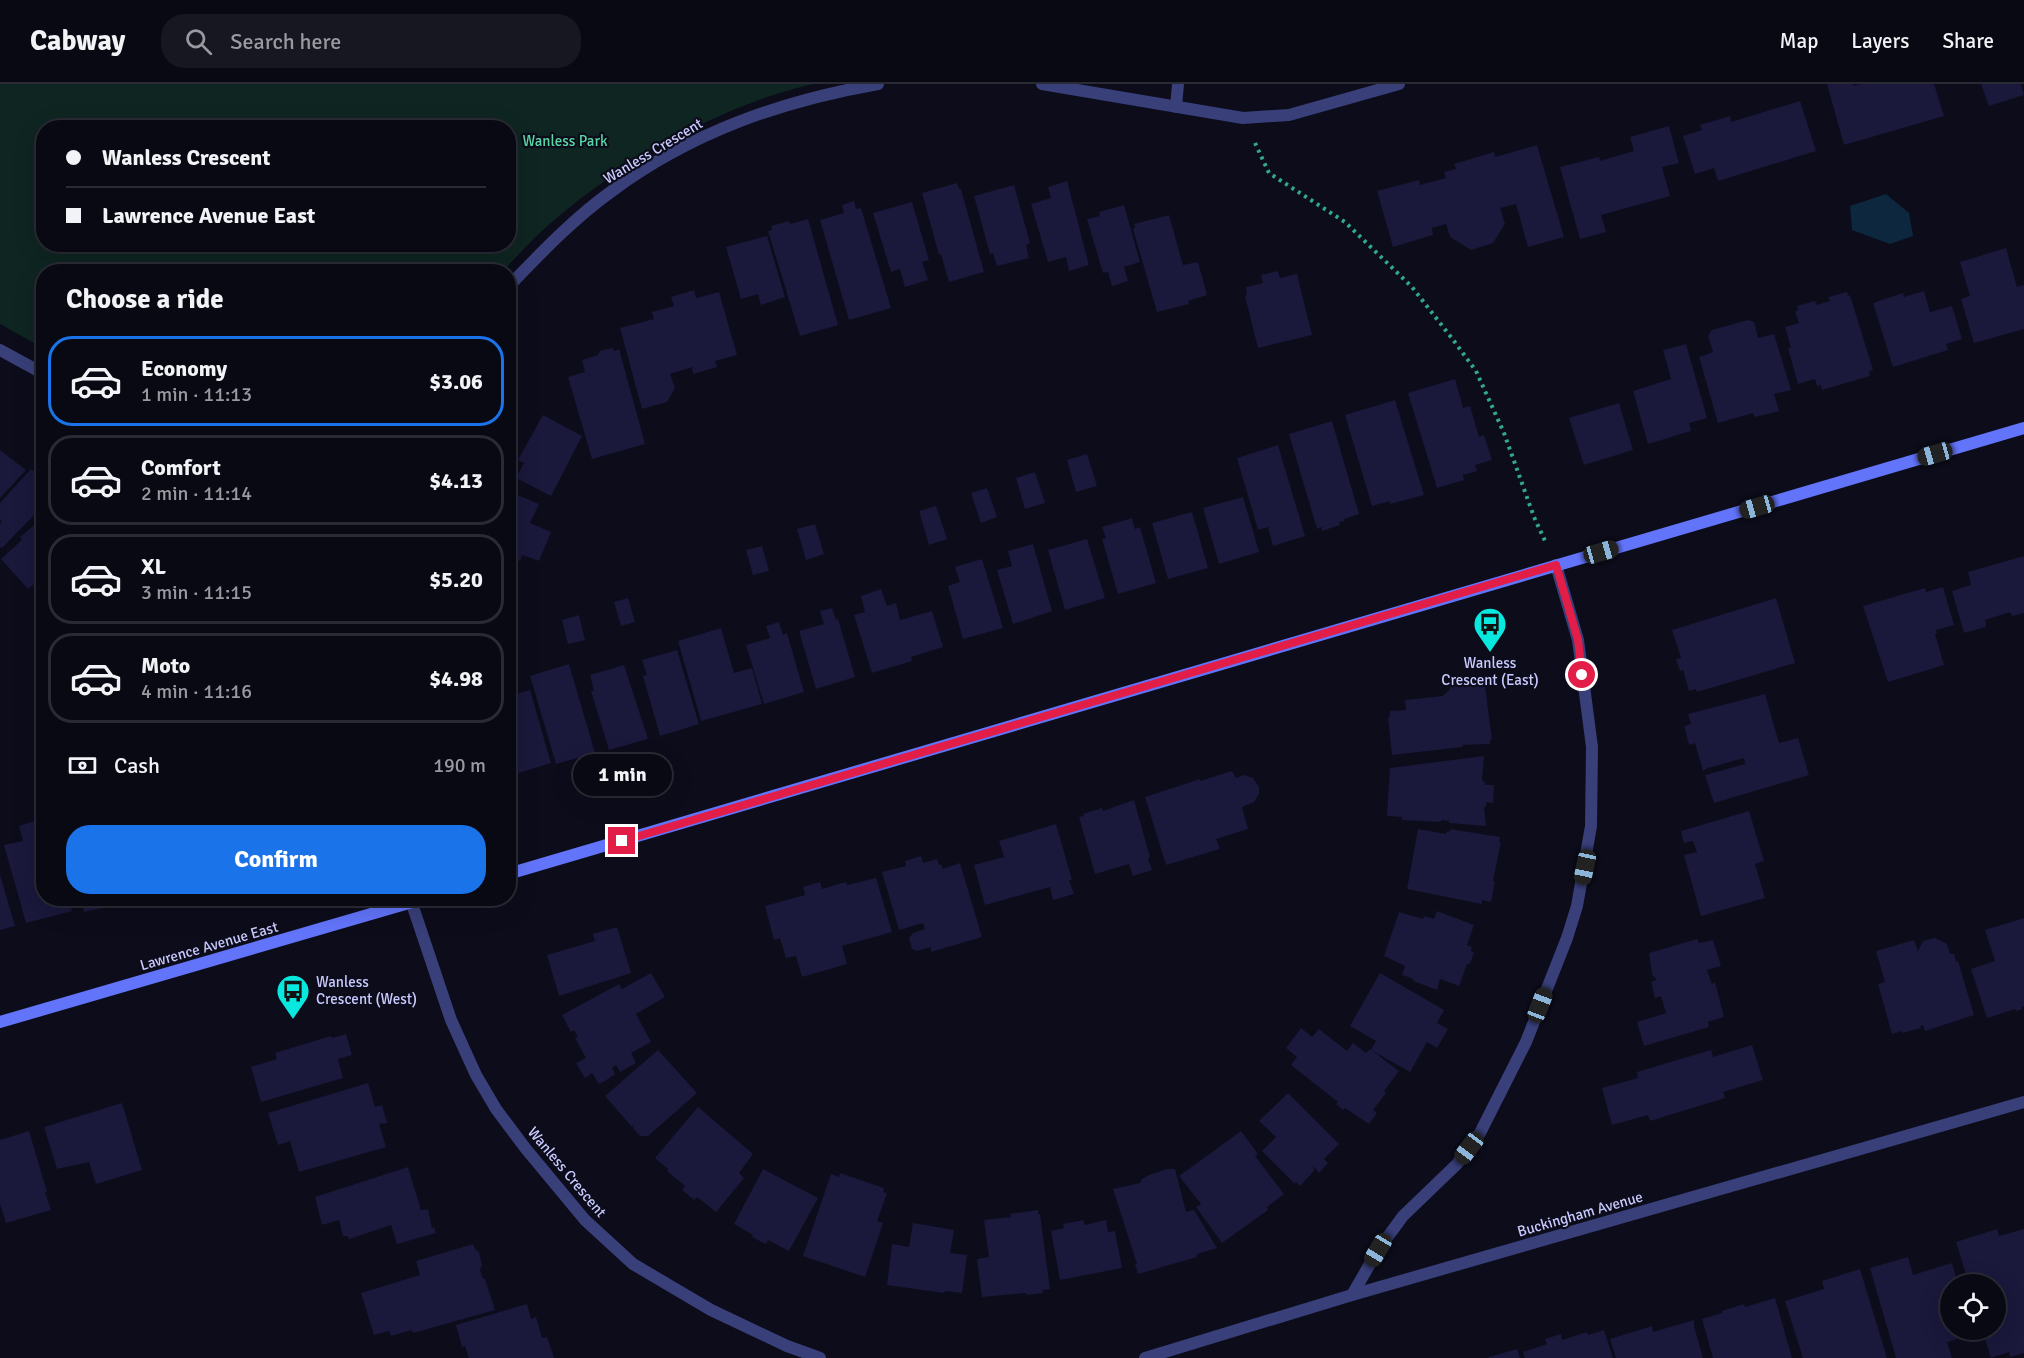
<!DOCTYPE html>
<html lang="en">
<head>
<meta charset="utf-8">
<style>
	:root { --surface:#090914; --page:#171722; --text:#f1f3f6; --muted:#999aa0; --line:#292a34; --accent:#1a73e8 }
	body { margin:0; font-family:Signika,sans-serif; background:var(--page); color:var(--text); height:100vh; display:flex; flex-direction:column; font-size:22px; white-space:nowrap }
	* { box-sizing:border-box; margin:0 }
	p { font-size:20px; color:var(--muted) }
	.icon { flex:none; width:33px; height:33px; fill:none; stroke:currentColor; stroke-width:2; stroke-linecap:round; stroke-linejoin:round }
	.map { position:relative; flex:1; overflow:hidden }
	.side { position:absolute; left:36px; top:180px; width:480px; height:642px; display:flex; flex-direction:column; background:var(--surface); border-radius:24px; box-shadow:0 6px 24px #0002,0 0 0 2px var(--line) }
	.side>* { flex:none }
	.hud { position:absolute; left:36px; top:36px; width:480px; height:132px; border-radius:24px; box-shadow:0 6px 24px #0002,0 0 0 2px var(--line); display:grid; align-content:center; height:132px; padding:0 30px; background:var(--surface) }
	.controls { position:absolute; left:1940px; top:1190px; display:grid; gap:12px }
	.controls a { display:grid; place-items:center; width:66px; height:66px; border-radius:50%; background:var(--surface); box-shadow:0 6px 24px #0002,0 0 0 2px var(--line); font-size:30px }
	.end { position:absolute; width:27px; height:27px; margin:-14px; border:8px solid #e11d48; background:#fff; box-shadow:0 0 0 3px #fff }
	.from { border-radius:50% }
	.bubble { position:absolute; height:42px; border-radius:21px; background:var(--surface); box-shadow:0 6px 24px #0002,0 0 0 2px var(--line); font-size:20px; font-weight:800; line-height:42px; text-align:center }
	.car { position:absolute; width:18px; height:36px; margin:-18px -9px; border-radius:8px; box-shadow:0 0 4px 2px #0007; background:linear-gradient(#222 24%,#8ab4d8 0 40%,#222 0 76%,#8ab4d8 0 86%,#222 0) }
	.hud b { display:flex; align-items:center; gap:21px; height:57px; font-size:22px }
	.hud b+b { border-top:2px solid var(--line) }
	.hud i { width:15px; height:15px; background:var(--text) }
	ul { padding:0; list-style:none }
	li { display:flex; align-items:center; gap:18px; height:90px; margin:0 12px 9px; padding:0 18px; border:3px solid var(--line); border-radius:24px }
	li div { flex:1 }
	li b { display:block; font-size:22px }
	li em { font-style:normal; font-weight:800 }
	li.on { border-color:var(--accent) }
	li>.icon { width:54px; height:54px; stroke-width:1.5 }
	h2 { padding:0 30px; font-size:27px; line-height:72px }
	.pay { display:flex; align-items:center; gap:15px; height:66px; padding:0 30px; font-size:22px }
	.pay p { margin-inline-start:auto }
	.button { display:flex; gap:12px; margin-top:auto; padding:12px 30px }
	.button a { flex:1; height:69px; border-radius:24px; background:var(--accent); color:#fff; font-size:24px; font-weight:800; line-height:69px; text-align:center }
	header { display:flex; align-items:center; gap:36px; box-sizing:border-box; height:84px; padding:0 30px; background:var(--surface); border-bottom:2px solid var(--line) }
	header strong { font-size:28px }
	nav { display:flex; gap:33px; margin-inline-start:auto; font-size:21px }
	.search { width:420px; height:54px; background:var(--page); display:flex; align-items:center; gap:15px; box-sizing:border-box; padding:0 21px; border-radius:24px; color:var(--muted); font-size:22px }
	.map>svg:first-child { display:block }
</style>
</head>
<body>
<header>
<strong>Cabway</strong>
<div class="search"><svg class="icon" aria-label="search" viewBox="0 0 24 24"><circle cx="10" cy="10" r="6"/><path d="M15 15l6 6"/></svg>Search here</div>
<nav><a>Map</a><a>Layers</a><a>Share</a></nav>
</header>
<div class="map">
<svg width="2024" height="1274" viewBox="0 0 2024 1274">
	<rect width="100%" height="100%" fill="#0c0c1b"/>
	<path fill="#0f2521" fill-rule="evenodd" d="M0 0H814C721 20 615 81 544 145 530 158 516 173 503 187L44 188 43 264 0 240ZM44 44H508V160H44Z"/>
	<path fill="#0d273e" d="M1886 110 1909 129 1913 152 1890 160 1852 146 1850 122Z"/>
	<g fill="#1a183b">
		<path d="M1827 0H1853V2L1861 0H1934L1944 32 1844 61Z"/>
		<path d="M1981 0H2021L2024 11 1989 22Z"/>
		<path d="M1800 17 1816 67 1718 97 1714 84 1695 90 1683 52 1702 46 1700 41 1730 32 1731 38Z"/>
		<path d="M1669 42 1679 79 1662 83 1670 112 1601 131 1606 148 1580 155 1560 83 1599 73 1600 77 1634 67 1630 53Z"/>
		<path d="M1537 61 1564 153 1528 163 1516 120 1500 124 1505 140 1493 159 1471 166 1450 153 1446 140 1432 144 1433 151 1393 163 1377 107 1419 96 1420 101 1446 94 1444 88 1456 85 1454 80 1494 68 1495 73Z"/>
		<path d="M1067 97 1089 181 1069 187 1066 173 1048 178 1031 120 1051 114 1048 103Z"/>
		<path d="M957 99 959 105H961L984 188 949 198 941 170 939 171 922 109Z"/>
		<path d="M1014 101 1030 159 1026 161 1029 174 997 182 993 169 990 170 974 112Z"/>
		<path d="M854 117 856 125 861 124 891 224 849 236 820 136 844 129 842 121Z"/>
		<path d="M912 118 929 176 922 178 928 196 905 203 900 185 891 188 873 129Z"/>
		<path d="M1124 121 1140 178 1124 183 1128 197 1112 202 1108 188 1103 189 1087 135 1100 132 1099 128Z"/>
		<path d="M1169 131 1183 181 1198 178 1207 211 1188 217 1189 220 1157 228 1133 145 1135 144 1134 140Z"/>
		<path d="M808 135 838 241 800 252 768 147 772 146 771 142 789 137 790 140Z"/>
		<path d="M767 152 785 213 761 221 758 210 741 215 726 163Z"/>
		<path d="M2006 164 2017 203 2024 201V245L1974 259 1961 215 1970 212 1960 178Z"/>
		<path d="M1278 187 1280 194 1297 190 1312 251 1258 264 1245 212 1247 211 1246 203 1263 199 1261 191Z"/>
		<path d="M694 206 696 214 719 208 737 271 715 277 717 283 693 290 692 283 670 290 675 304 667 318 642 325 620 244 654 235 652 228 674 222 671 213Z"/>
		<path d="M1924 207 1930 228 1952 222 1962 255 1946 260 1948 266 1893 283 1873 219 1903 209 1904 213Z"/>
		<path d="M1847 208 1848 212 1850 211 1873 286 1869 287 1870 292 1822 306 1821 301 1817 302 1815 295 1798 300 1788 264H1791L1785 243 1799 239 1795 228 1798 226 1797 222 1815 217 1816 221 1830 217 1828 213Z"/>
		<path d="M1748 236 1754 238 1758 254 1774 250 1791 306 1774 310 1779 327 1755 333 1753 329 1718 339 1699 273 1713 268 1708 252 1712 246Z"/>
		<path d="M1686 260 1707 334 1689 339 1691 347 1648 360 1633 307 1671 295 1663 266Z"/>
		<path d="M612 264 615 267 619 265 645 360 592 375 568 293 585 288 582 276 598 271 600 267Z"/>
		<path d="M1455 295 1463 324 1470 322 1479 353 1484 351 1492 376 1475 381 1477 387 1463 391 1464 396 1437 404 1408 309Z"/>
		<path d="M1395 316 1424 411 1390 420V417L1372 422 1345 331Z"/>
		<path d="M1619 319 1633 366 1584 381 1569 334Z"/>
		<path d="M543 331 582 352 551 412 516 394 524 379 518 376Z"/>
		<path d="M1332 337 1359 430 1344 435 1345 437 1339 438 1340 441 1322 447V443L1317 445 1289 350Z"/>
		<path d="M1278 361 1305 452 1273 462 1268 443 1258 446 1237 374Z"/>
		<path d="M0 366 26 386 0 414Z"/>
		<path d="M1087 370 1097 402 1076 408 1067 376Z"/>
		<path d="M31 385 44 396V421L2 464 0 463V440L2 437 0 436V419Z"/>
		<path d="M1035 388 1045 419 1025 425 1016 394Z"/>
		<path d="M987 404 997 433 981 439 971 409Z"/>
		<path d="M508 407 539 420 530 439 551 448 539 477 522 471 520 477 515 475 513 478 508 476Z"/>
		<path d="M1243 413 1259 468 1219 480 1203 424Z"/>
		<path d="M936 422 947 455 929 461 919 427Z"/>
		<path d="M1192 428 1208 484 1168 495 1152 439Z"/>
		<path d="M44 433V492L28 505 1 475 22 456 20 453Z"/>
		<path d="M1132 434 1135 445 1140 443 1156 499 1118 510 1102 455 1106 454 1102 443Z"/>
		<path d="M815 440 824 470 806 476 797 445Z"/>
		<path d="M1087 455 1105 514 1065 526 1048 466Z"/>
		<path d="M1033 460 1052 527 1013 540 997 486 1012 482 1008 467Z"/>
		<path d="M762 462 769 487 753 491 746 466Z"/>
		<path d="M2024 472V529L2012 532 2010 528 1985 536 1986 543 1964 549 1952 507 1971 501 1968 488Z"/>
		<path d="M982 475 1003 544 963 555 948 502 960 498 955 483Z"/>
		<path d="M1943 503 1954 541 1936 546 1937 549 1935 550 1944 581 1888 598 1863 522 1925 504 1926 508Z"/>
		<path d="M881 505 887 522 896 519 900 536 932 527 943 563 911 573 912 577 872 589 854 531 865 528 861 512Z"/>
		<path d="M628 514 635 538 621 542 614 518Z"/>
		<path d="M1776 514 1795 579 1697 608 1696 605 1689 607 1683 586 1680 587 1676 575 1681 574 1672 546Z"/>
		<path d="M832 524 836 536 838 535 855 593 816 605 799 547 824 540 820 527Z"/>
		<path d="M579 531 585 556 568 560 562 536Z"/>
		<path d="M779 538 783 551 787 549 804 608 764 620 746 561 770 554 766 542Z"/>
		<path d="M721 544 734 589 752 584 762 620 701 637 678 557Z"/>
		<path d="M677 566 699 640 660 652 643 592 647 591 642 576Z"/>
		<path d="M569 580 595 669 556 680 530 592Z"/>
		<path d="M624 581 648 655 609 666 591 607H594L590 591Z"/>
		<path d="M1484 595 1492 656H1490V660L1462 661 1463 663 1392 671 1388 633H1390V627L1406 626 1405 616 1443 612 1450 605 1449 598 1454 597 1455 599Z"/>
		<path d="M530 606 551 679 512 691 508 681V612Z"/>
		<path d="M1765 610 1779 659 1798 654 1809 691 1714 719 1705 691 1745 680 1744 674 1708 684 1703 687 1695 659 1689 661 1684 642 1691 640 1688 630Z"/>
		<path d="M1484 672 1482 697 1485 698V701H1494L1493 719 1486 718V723H1484L1486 742 1449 739V737L1441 736V738L1402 736V733L1387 732 1390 684Z"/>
		<path d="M1232 687 1236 694 1244 691 1253 694 1259 703V710L1254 718 1242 723 1248 745 1216 755 1220 765 1166 781 1145 713 1200 695V697Z"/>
		<path d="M1134 716 1150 773 1148 774 1152 786 1133 792 1129 780 1095 790 1079 733 1084 732 1083 730 1102 724 1103 727Z"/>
		<path d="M1749 727 1764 777 1755 780 1765 814 1701 832 1684 771 1697 768 1693 757 1684 759 1681 747Z"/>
		<path d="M44 734V814H68L72 827 26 839 4 761 23 757 19 742Z"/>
		<path d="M1056 740 1072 796H1069L1074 810 1053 816 1050 803 985 821 974 781 1004 773 999 757Z"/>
		<path d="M1418 745 1446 750 1447 747 1450 748V745L1500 753 1499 758H1501L1493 797 1495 798 1491 818 1482 816V820L1407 805Z"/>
		<path d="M921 772 923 779 937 775 939 781 941 780 943 785 960 779 982 853 931 868V863L917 867 912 865 909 854 913 849 925 845 923 839 899 846 882 788 906 782 905 777Z"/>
		<path d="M0 791 15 842 0 846Z"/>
		<path d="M876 794 892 848 842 862 847 880 802 893 796 872 786 874 780 854 774 856 765 822 805 811 803 803 820 798 822 805 846 798 847 801Z"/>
		<path d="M80 814H126L127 819 84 828Z"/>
		<path d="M1437 827 1474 841 1467 861 1472 863 1471 867 1474 868 1470 880H1467L1459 902 1440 895 1437 906 1413 897 1414 895 1402 891 1405 882 1384 872 1399 828 1423 835 1424 832 1434 835Z"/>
		<path d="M2024 834V922L2022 923V925L2016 927 2015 925 1987 934 1971 885 1995 877 1985 846Z"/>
		<path d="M617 843 631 889 559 912 547 871 595 857 593 850Z"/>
		<path d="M1935 854 1947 860 1950 870H1954L1956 878 1958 877 1974 931 1925 947 1923 941 1920 942 1921 944 1903 949 1902 947 1892 950 1878 900 1885 898 1876 867 1914 856 1918 867 1923 857Z"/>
		<path d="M1697 855 1699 859 1713 856 1721 882 1707 886 1712 900 1715 898 1724 933 1708 938 1709 943 1644 962 1637 938 1666 929 1661 912 1655 914 1651 898 1657 896 1652 890 1649 869Z"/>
		<path d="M651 889 665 913 636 930 651 958 631 969 636 979 620 988 616 981 612 984 615 990 605 997 599 1000 592 989 585 994 576 979 586 974 575 954 578 953 574 946 571 948 562 931 619 900 622 905Z"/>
		<path d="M1380 889 1444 926 1437 939 1448 945 1437 964 1427 958 1410 988 1371 966 1376 957 1350 942Z"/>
		<path d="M1301 944 1312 953 1319 945 1347 967 1353 959 1366 969 1370 965 1399 987 1384 1007 1386 1009 1373 1026 1377 1029 1369 1040 1345 1024 1343 1026 1336 1020 1338 1018 1291 981 1297 973 1286 964Z"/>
		<path d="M346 950 352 971 338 975 343 994 261 1018 251 983 277 975 275 969 331 952 332 954Z"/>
		<path d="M1752 961 1763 996 1723 1008 1725 1014 1650 1037 1648 1031 1612 1041 1602 1004 1638 994 1637 988 1711 966 1713 973Z"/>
		<path d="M658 966 697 1009 648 1052H640L633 1044 634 1040 632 1043 605 1012Z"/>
		<path d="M368 999 375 1023 382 1021 387 1039 379 1040 386 1063 299 1088 290 1057 278 1061 268 1029Z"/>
		<path d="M1288 1009 1339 1060 1324 1075 1328 1079 1319 1089 1313 1082 1314 1087 1300 1102 1296 1098 1295 1100 1262 1067 1276 1053 1259 1037Z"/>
		<path d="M122 1019 142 1086 96 1100 89 1078 57 1085 44 1043Z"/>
		<path d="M698 1023 753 1070 739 1089 744 1094 716 1128 697 1113 694 1116 682 1106 685 1102 667 1087 668 1085 655 1074Z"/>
		<path d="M29 1047 47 1108H45L51 1126 6 1139 0 1120V1056Z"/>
		<path d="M1241 1047 1258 1070 1255 1072 1284 1110 1267 1123 1268 1126 1222 1159 1196 1123 1201 1120 1179 1092Z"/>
		<path d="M408 1083 421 1126 428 1125 432 1144 434 1143 436 1149 397 1160 391 1141 349 1155 348 1152H343L339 1136 322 1141 315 1113Z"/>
		<path d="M763 1085 818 1114 789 1167 768 1156 766 1160 752 1153 753 1151 734 1140Z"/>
		<path d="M1167 1085H1175L1186 1128 1194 1126 1217 1164 1197 1170V1173L1138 1190 1135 1180H1137L1113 1105 1140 1099 1142 1095 1149 1091Z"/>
		<path d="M840 1089 884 1104 883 1108 887 1109 877 1137 883 1139 865 1193 803 1172 831 1090 839 1093Z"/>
		<path d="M1038 1126V1130H1040L1050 1205 1042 1206 1043 1209 1026 1211V1209L982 1213 977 1175 989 1173 984 1136 1011 1133 1010 1130Z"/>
		<path d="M1084 1136V1141L1106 1136 1108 1148 1115 1147 1122 1184 1060 1196 1051 1147 1064 1144 1063 1140Z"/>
		<path d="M913 1139 954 1146 950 1169 967 1171 962 1209 945 1207 944 1209 887 1201 892 1160 909 1163Z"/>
		<path d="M1997 1145 1999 1152 2024 1145V1269L2010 1273 2009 1268 1991 1274 1982 1245H1995V1200H1969L1956 1158Z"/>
		<path d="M473 1160 475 1165 479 1168 482 1181 480 1186 483 1195H485L495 1226 413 1249 412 1246 391 1252 389 1247 374 1251 361 1209 420 1191 416 1177Z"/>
		<path d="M1908 1173 1913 1191 1952 1179 1958 1200H1950V1245H1971L1972 1248 1969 1249 1970 1251 1947 1258 1952 1274H1896L1870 1184Z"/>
		<path d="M1860 1185 1887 1274H1803L1785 1217 1824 1205 1822 1197Z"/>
		<path d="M1775 1214 1792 1274H1713L1702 1235 1722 1229V1227L1744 1220 1745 1223Z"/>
		<path d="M527 1220 531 1235 536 1233 542 1254 547 1253 554 1274H469L465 1262 462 1263 456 1241Z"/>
		<path d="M1694 1236V1242L1703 1274H1616L1610 1255 1652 1242 1653 1248Z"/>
		<path d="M1604 1246 1613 1274H1525L1523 1268 1547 1260 1545 1255 1561 1250 1562 1256 1587 1248 1588 1251Z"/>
		<path d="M1517 1265 1520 1274H1489V1273Z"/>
	</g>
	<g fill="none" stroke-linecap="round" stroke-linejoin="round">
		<path stroke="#31a890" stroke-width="4" stroke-dasharray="3 4.5" stroke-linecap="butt" d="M1255 59 1269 89 1345 138 1412 203 1454 257 1476 287 1504 349 1534 433 1546 459"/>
		<g stroke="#383f79" stroke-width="12">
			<path d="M1042 0 1243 34 1289 31 1399 0"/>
			<path d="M1176 23 1178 0"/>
			<path d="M508 203C541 169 574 134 612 107 692 48 781 17 878 0"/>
			<path d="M0 266 44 290"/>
			<path d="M410 814 451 936 476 991 496 1025 526 1065 585 1136 633 1180 711 1226 787 1262 820 1274"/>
			<path d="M1352 1211 1378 1166 1403 1132 1457 1080 1480 1049 1526 958 1567 854 1577 822 1591 742 1592 663 1578 556 1556 481"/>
			<path d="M1145 1274 1352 1211 2024 1018"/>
		</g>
		<g stroke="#6274f9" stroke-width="12">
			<path d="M508 790 2024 344"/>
			<path d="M0 938 426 814"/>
		</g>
	</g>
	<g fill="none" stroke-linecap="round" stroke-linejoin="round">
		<path stroke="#e11d48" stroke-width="8" d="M622 757 1556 481 1578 556 1582 591"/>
	</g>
	<defs>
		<symbol id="bus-pin" viewBox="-11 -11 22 30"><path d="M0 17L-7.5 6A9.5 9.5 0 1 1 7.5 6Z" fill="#08e8df" stroke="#0c0c1b"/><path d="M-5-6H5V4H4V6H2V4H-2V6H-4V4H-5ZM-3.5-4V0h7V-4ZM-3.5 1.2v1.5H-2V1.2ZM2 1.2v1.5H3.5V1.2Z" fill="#111"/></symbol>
	</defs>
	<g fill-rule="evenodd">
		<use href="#bus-pin" x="1471" y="521" width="38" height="52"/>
		<use href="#bus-pin" x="274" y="888" width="38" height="52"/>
	</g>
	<g text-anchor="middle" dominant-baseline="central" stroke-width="4.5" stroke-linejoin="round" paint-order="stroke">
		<g font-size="15" fill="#58d9a6" stroke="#0c0c1b">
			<text x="565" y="57">Wanless Park</text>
		</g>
		<g font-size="15" fill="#c8c9fd" stroke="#0c0c1b">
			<text transform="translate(653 67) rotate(-31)">Wanless Crescent</text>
			<text transform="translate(209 862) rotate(-16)">Lawrence Avenue East</text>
			<text transform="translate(567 1088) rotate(50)">Wanless Crescent</text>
			<text transform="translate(1580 1130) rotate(-16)">Buckingham Avenue</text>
		</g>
		<g font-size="15" fill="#c8c9fd" stroke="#0c0c1b">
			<text x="1490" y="579">Wanless<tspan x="1490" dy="17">Crescent (East)</tspan></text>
			<text x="316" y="898" text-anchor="start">Wanless<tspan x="316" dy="17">Crescent (West)</tspan></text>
		</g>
	</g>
</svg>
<div class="controls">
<a><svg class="icon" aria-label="locate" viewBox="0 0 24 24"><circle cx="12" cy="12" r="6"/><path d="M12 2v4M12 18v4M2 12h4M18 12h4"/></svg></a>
</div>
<i class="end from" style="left:1582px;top:591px"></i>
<i class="end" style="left:622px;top:757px"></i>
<div class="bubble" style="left:573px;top:670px;width:99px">1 min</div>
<i class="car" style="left:1935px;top:370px;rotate:254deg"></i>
<i class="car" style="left:1757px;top:423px;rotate:254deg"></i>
<i class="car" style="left:1601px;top:468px;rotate:74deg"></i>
<i class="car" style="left:1585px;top:783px;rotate:192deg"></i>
<i class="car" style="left:1540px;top:921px;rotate:21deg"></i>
<i class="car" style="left:1469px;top:1064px;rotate:217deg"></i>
<i class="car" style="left:1378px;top:1166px;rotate:211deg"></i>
<div class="hud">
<b><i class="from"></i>Wanless Crescent</b>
<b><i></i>Lawrence Avenue East</b>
</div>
<section class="side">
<h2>Choose a ride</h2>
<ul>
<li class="on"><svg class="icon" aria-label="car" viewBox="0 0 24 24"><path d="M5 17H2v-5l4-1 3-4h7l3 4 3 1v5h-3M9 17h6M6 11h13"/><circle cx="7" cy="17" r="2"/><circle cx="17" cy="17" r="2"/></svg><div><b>Economy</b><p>1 min · 11:13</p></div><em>$3.06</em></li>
<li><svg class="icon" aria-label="car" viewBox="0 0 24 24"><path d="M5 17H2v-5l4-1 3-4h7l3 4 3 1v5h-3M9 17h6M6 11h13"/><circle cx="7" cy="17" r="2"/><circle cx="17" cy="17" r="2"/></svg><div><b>Comfort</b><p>2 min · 11:14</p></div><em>$4.13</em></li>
<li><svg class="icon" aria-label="car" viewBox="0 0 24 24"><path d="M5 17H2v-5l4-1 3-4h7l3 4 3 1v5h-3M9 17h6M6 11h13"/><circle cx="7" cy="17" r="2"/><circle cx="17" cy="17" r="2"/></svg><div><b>XL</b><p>3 min · 11:15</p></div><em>$5.20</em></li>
<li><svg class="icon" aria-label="car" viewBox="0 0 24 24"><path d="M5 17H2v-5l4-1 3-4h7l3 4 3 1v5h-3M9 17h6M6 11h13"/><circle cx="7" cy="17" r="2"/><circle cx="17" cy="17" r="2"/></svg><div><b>Moto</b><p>4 min · 11:16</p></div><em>$4.98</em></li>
</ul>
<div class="pay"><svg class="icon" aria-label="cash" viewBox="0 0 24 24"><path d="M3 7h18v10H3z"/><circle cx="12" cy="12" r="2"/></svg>Cash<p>190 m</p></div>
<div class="button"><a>Confirm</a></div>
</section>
</div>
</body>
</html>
